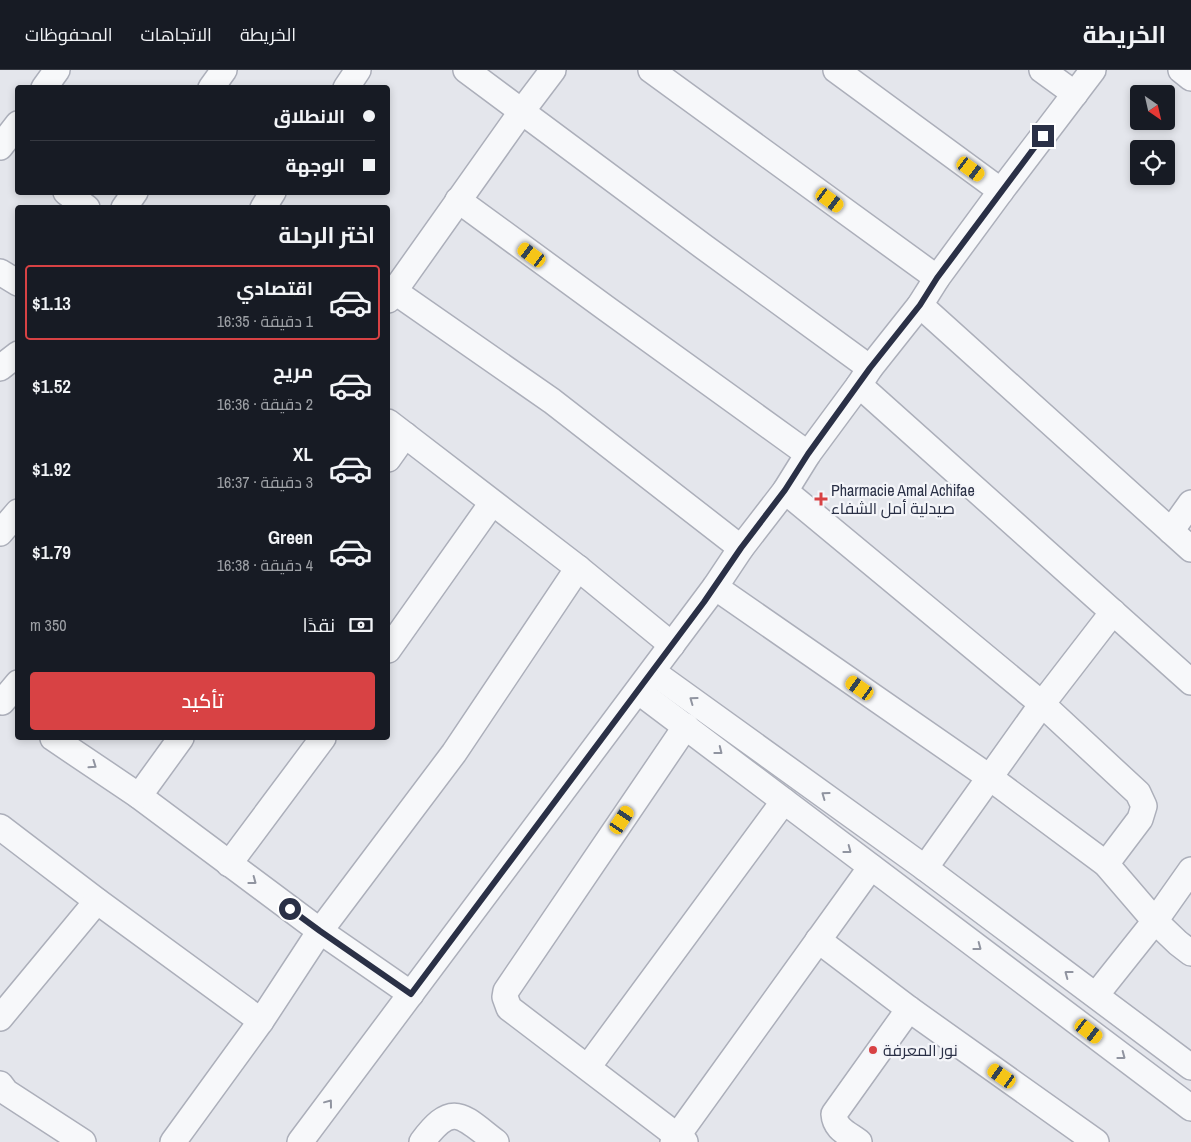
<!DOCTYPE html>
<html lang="ar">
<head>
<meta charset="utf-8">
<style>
	:root { --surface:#171b24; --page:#20242c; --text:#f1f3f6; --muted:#9ea1a6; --line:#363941; --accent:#d84244 }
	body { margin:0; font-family:"Archivo Narrow",Cairo,sans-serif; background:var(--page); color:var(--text); direction:rtl; height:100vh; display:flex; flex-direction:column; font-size:19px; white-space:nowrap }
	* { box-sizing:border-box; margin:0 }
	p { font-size:16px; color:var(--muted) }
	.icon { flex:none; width:28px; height:28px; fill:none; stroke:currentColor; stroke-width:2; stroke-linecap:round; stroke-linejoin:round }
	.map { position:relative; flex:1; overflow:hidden; direction:ltr }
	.side { position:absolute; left:15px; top:135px; width:375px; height:535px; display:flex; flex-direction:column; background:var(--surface); border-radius:5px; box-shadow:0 2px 8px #0003; direction:rtl }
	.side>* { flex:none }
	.guide { position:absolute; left:15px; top:15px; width:375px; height:110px; border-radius:5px; box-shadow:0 2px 8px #0003; direction:rtl; display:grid; align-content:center; height:110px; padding:0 15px; background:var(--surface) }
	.needle { width:32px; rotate:146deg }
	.fabs { position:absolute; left:1130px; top:15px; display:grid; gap:10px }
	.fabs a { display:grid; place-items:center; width:45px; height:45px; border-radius:5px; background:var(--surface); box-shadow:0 2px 8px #0003; font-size:25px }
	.end { position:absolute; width:22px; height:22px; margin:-11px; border:6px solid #2a3046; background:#fff; box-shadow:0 0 0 2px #fff }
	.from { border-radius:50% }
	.car { position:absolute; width:15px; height:30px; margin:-15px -8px; border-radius:6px; box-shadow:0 0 4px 1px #0007; background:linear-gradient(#f5c518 24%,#345 0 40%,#f5c518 0 76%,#345 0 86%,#f5c518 0) }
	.guide b { display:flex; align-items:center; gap:18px; height:48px; font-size:19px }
	.guide b+b { border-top:1px solid var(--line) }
	.guide i { width:12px; height:12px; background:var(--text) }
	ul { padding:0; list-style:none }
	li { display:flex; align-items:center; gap:15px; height:75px; margin:0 10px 8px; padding:0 5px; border:2px solid transparent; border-radius:5px }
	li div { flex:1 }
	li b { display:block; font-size:19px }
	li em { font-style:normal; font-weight:600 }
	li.current { border-color:var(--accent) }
	li>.icon { width:45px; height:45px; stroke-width:1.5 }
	h2 { padding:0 15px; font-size:22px; line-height:60px }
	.pay { display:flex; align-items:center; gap:12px; height:55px; padding:0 15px; font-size:19px }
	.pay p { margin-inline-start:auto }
	.cta { display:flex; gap:10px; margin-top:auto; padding:10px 15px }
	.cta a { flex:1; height:58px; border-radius:5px; background:var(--accent); color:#fff; font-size:20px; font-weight:600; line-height:58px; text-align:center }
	header { display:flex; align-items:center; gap:30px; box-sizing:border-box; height:70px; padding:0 25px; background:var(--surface); border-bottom:1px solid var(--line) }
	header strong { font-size:24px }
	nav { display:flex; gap:28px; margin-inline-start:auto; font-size:18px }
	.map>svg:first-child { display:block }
</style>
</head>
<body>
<header>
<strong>الخريطة</strong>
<nav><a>الخريطة</a><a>الاتجاهات</a><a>المحفوظات</a></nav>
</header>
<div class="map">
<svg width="1191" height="1072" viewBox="0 0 1191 1072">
	<rect width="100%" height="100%" fill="#e4e6ec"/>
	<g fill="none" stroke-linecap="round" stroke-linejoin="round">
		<defs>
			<g id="street">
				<path d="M466 0 704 177 870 298"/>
				<path d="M651 0 937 208"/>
				<path d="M836 0 1001 121"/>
				<path d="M1042 0 1075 24"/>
				<path d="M1181 0 1191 8"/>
				<path d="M44 18 57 0"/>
				<path d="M211 18 224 0"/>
				<path d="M346 18 358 0"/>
				<path d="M0 77 18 54"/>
				<path d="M66 122 87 138"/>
				<path d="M458 130 607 239 808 384"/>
				<path d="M124 138 135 122"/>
				<path d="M263 138 273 122"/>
				<path d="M0 202 18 213"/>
				<path d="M394 221 552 331 741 478"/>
				<path d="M388 230 522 41 553 0"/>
				<path d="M920 235 1191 479"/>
				<path d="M0 298 18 284"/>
				<path d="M859 315 1191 612"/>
				<path d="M388 352 578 498 672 575"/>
				<path d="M388 389 405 365"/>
				<path d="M785 421 1042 634 1138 723 1144 736 1140 749 1106 794"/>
				<path d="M1171 461 1191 433"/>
				<path d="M0 463 18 442"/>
				<path d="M715 517 989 707 1106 794 1155 851 1178 873 1191 883"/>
				<path d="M388 580 492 433"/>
				<path d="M653 602 925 798 1191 997"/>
				<path d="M638 621 1191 1038"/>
				<path d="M2 632 18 613"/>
				<path d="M53 668 139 726 320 861 411 924"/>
				<path d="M139 726 181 668"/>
				<path d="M0 757 97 831 261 951"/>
				<path d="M229 794 323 668"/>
				<path d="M925 798 1042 634 1113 542"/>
				<path d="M818 870 909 939 1096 1072"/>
				<path d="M1096 925 1155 851 1191 800"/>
				<path d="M0 948 97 831"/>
				<path d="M588 997 784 731"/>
				<path d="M0 1014 6 1022 83 1072"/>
				<path d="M173 1072 261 951 320 861 454 683 578 498"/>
				<path d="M300 1072 715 517 741 478 785 421 808 384 859 315 870 298 920 235 937 208 1001 121 1093 0"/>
				<path d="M422 1072C453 1030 462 1046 496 1072"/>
				<path d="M673 1072 871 797"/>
				<path d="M685 1072 509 938 505 927 506 921 686 656"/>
				<path d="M859 1072C847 1063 835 1059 834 1044L909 939"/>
			</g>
		</defs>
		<use href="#street" stroke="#acafba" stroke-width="28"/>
		<use href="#street" stroke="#f7f8fa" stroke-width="25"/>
	</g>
	<defs><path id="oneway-chevron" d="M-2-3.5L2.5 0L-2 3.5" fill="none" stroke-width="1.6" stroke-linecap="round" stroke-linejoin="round" transform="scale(1.25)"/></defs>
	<g stroke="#9094a0">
		<use href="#oneway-chevron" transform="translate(693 630) rotate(-144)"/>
		<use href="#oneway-chevron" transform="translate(719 681) rotate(38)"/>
		<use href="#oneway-chevron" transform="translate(93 695) rotate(35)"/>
		<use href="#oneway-chevron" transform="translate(825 725) rotate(-144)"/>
		<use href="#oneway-chevron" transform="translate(848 780) rotate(37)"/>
		<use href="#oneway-chevron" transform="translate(253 811) rotate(37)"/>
		<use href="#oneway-chevron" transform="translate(978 877) rotate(37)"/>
		<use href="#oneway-chevron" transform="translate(1068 904) rotate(-143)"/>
		<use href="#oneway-chevron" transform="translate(1122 986) rotate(37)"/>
		<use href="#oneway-chevron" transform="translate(329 1033) rotate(-53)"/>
	</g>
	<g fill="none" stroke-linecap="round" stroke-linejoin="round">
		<path stroke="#2a3046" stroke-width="6" d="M290 839 320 861 411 924 704 532 741 478 785 420 808 384 870 298 920 235 937 208 1043 66"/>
	</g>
	<g fill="#d84244" stroke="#f4f5f9" stroke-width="2">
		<path d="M818.5 421.5h5v5h5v5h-5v5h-5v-5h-5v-5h5z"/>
		<circle cx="873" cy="980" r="5"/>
	</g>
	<g text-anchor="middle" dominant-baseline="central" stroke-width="4.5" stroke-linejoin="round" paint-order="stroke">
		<g font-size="16" fill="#2a3046" stroke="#f4f5f9" text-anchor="start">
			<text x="831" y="420">Pharmacie Amal Achifae<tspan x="831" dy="18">صيدلية أمل الشفاء</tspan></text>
			<text x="883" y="980">نور المعرفة</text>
		</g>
	</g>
</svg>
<div class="fabs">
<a><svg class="needle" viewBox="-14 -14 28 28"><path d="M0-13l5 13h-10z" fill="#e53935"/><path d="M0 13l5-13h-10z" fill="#9ea1a6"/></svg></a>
<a><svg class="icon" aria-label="locate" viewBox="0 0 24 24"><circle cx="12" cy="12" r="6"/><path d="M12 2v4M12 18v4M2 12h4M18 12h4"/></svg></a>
</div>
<i class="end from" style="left:290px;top:839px"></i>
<i class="end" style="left:1043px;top:66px"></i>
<i class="car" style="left:971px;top:99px;rotate:126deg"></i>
<i class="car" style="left:830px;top:130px;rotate:126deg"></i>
<i class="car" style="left:532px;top:185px;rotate:306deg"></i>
<i class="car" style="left:860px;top:618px;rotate:305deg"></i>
<i class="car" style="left:622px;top:750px;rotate:34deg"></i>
<i class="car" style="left:1089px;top:961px;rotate:127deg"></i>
<i class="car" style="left:1002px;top:1006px;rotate:305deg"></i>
<div class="guide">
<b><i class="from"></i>الانطلاق</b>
<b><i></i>الوجهة</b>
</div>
<section class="side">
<h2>اختر الرحلة</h2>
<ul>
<li class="current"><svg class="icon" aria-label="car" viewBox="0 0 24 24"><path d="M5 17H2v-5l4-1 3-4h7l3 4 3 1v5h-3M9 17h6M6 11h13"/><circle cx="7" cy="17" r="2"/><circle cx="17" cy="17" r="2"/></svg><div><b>اقتصادي</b><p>1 دقيقة · 16:35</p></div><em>$1.13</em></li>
<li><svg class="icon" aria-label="car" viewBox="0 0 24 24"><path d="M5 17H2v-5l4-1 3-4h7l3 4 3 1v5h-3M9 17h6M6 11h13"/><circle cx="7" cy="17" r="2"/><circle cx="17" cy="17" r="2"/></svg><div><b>مريح</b><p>2 دقيقة · 16:36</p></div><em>$1.52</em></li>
<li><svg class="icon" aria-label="car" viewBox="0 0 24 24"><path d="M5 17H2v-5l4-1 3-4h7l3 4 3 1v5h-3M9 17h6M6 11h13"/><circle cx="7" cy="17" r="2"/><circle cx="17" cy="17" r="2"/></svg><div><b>XL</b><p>3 دقيقة · 16:37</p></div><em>$1.92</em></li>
<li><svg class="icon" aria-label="car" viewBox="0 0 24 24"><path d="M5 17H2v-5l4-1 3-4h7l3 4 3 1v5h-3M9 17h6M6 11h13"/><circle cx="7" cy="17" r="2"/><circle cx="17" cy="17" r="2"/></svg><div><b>Green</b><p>4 دقيقة · 16:38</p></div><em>$1.79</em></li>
</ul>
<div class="pay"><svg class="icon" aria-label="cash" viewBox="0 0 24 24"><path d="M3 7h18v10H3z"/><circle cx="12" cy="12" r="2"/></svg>نقدًا<p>350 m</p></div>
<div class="cta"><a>تأكيد</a></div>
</section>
</div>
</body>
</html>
